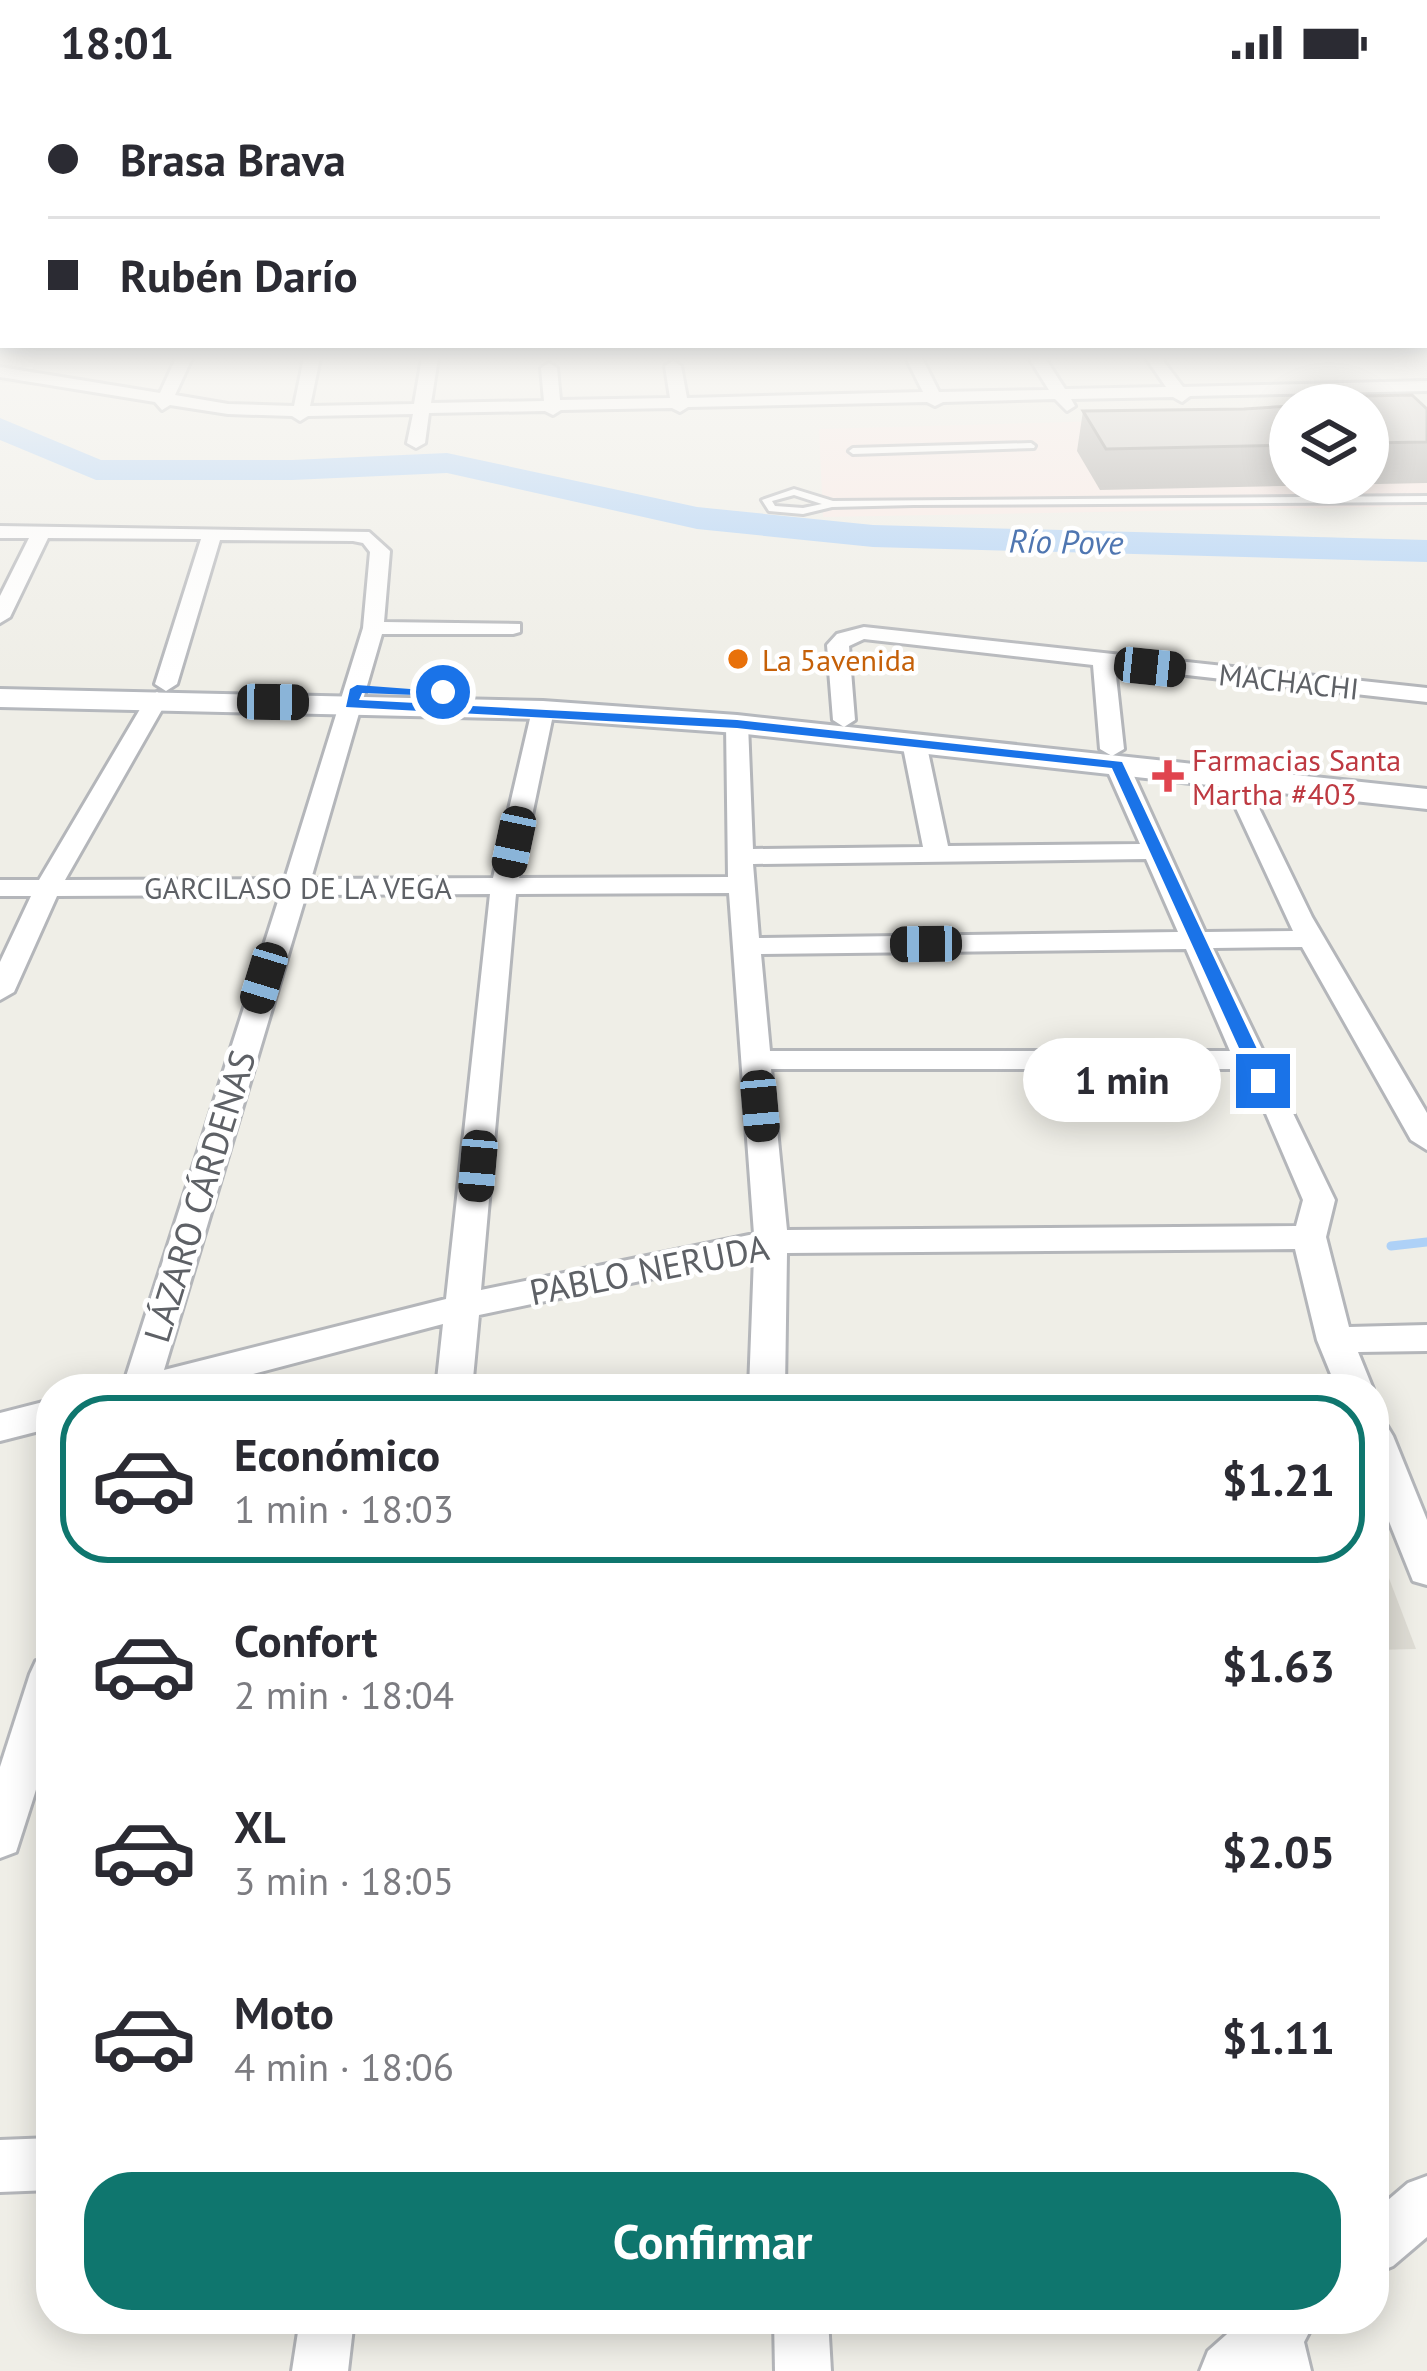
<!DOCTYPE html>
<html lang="es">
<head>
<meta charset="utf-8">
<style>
	:root { --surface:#fff; --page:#f2f2f3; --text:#2b2b33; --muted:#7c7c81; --line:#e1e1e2; --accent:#0f766e }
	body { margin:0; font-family:"PT Sans",sans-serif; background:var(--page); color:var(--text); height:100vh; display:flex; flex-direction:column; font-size:45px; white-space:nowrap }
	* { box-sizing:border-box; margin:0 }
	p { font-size:39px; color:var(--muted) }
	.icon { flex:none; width:66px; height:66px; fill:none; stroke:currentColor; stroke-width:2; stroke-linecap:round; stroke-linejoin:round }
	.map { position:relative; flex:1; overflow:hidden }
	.side { position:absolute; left:36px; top:1290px; width:1353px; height:960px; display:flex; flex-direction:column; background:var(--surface); border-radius:48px; box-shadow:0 6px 30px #0003 }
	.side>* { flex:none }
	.banner { position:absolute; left:0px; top:0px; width:1428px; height:264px; box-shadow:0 6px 30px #0003; display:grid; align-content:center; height:264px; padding:0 48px; background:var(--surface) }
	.controls { position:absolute; left:1269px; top:300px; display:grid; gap:24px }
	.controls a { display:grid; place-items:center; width:120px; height:120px; border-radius:50%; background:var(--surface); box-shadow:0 6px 30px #0003; font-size:60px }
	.end { position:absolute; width:54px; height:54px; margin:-27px; border:15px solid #1a73e8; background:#fff; box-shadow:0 0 0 6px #fff }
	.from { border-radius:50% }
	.bubble { position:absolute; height:84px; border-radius:42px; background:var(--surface); box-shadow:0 6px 30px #0003; font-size:39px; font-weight:600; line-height:84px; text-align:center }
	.car { position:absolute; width:36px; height:72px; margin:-36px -18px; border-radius:15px; box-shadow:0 0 9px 3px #0007; background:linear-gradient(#222 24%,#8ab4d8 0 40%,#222 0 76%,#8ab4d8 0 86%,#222 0) }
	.banner b { display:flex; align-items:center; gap:42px; height:114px; font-size:45px }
	.banner b+b { border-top:3px solid var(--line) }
	.banner i { width:30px; height:30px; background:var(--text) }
	ul { padding:21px 0 0; list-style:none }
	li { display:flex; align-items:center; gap:36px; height:168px; margin:0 24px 18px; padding:0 24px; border:6px solid transparent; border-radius:48px }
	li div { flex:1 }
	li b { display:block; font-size:45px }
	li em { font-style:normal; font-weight:600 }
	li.active { border-color:var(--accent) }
	li>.icon { width:108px; height:108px; stroke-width:1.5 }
	.cta { display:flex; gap:24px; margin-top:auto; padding:24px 48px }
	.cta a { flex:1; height:138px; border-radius:48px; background:var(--accent); color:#fff; font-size:48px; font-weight:600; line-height:138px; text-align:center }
	.status { display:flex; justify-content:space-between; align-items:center; height:84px; padding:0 60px; background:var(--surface); direction:ltr }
	.status svg { height:33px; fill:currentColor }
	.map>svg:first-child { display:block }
</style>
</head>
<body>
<div class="status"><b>18:01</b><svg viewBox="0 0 49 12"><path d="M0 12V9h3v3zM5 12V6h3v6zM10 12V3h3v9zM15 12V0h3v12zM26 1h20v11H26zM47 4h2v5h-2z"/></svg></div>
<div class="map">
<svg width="1427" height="2287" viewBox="0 0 1427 2287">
	<rect width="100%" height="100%" fill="#efeee7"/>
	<path fill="#dfddd5" d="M1374 1455 1416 1565 1374 1566Z"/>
	<path fill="#fae9e5" d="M1427 329V422L823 433 819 345 1290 332V399H1368Z"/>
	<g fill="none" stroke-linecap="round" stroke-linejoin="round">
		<path stroke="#aed1f7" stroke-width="9" d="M1391 1162 1427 1158"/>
		<path fill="#aed1f7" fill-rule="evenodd" d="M0 334 101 376H292L447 369 697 423 873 441 1427 456V478L873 463 697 445 447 389 292 396H96L0 356Z"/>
		<defs>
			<g id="lane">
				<path d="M1031 359 1035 362 1034 364 853 370 849 367 853 364Z"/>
				<path d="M794 405 833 417 1427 412V418L914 421 832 423 803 430 769 427 762 416ZM794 411 822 420 803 424 775 422 772 417Z"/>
			</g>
			<g id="street">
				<path d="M176 274H192L175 311 228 320 294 322 304 274H320L310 322 414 320 422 274H438L431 319 544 317 541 284 549 279 557 284 560 316 670 314 665 282 673 277 681 282 687 314 923 308 906 274H922L939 308 1049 306 1029 274H1045L1065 305 1166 303 1146 274H1161L1183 303 1427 297V307L1190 312 1182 318 1173 313 1071 315 1075 322 1067 327 1055 315 943 318 935 322 927 318 688 323 680 328 672 324 561 326 553 331 545 327 429 329 425 359 416 364 407 359 413 330 308 332 300 337 292 332 228 330 170 321 162 326 155 318 0 293V283L160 309Z"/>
				<path d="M0 442 369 448 390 467 384 538 520 540V548L513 550H382L311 795 493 794 532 626 543 619 554 626 519 794 728 793 726 640 737 633 748 640 753 765 923 763 902 658 914 651 926 658 948 762 1140 760 1105 681 1117 674 1129 681 1205 848 1293 847 1222 694 1234 687 1242 689 1312 833 1427 1029V1066L1411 1056 1302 863 1213 864 1335 1116 1326 1153 1349 1243 1427 1241V1267L1358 1268 1373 1305H1337L1317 1256 1295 1165 787 1169 785 1305H749L754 1173 479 1231 472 1305H436L443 1240 196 1305H122L280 811 57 812 14 908 0 916V878L31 812H0V796H39L146 615 157 608 168 615 65 796 285 795 363 544 370 468 363 459 353 457 220 456 177 600 166 607 155 600 201 455 48 454 10 533 0 539V512L29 454H0ZM1146 775 1178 848 759 854 753 780ZM729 809 754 1150 481 1206 516 810ZM490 810 446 1215 164 1286 306 811ZM1186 865 1230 967H770L761 870ZM771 985H1240L1261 1018 1303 1116 1296 1142 787 1146Z"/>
				<path d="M864 543 1427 604V618L1115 583 1124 665 1112 672 1100 665 1093 581 864 555 849 562 855 636 844 643 833 636 827 561 837 550Z"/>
				<path d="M51 1316V1344L0 1357V1329Z"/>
				<path d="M1374 1338 1387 1342 1393 1352 1427 1436V1501L1413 1497 1374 1400Z"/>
				<path d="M51 1572V1659L16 1768 0 1774V1683L30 1590 36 1577Z"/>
				<path d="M51 2054V2106L0 2108V2056Z"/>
				<path d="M1427 2092V2153L1393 2182 1374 2190V2128L1408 2099Z"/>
				<path d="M300 2235H354L348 2287H292Z"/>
				<path d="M774 2235H828L831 2287H775Z"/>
				<path d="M1244 2235H1316L1304 2258 1311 2287H1200L1208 2267Z"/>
			</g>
			<path id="secondary" d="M0 605 543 617 737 631 1427 705V725L737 649 543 635 0 623Z"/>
		</defs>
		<use href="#lane" stroke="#b4b6ba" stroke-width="6"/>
		<use href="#street" stroke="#b4b6ba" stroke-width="6"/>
		<use href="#secondary" stroke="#b5b8bd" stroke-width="6"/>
		<use href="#lane" fill="#fff" fill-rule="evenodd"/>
		<use href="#street" fill="#fff" fill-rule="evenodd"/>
		<use href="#secondary" fill="#fff" fill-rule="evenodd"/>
	</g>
	<path fill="#afaca9" d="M1412 311 1427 325V358H1410H1427V399L1100 406 1077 367 1083 327 1244 325 1290 322V399H1368V321H1310H1313L1315 313Z"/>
	<g fill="#cbc8c4" stroke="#8e8c89" stroke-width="3">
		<path d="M1412 311 1427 325V358L1368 359V321H1310L1322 320 1315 313Z"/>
		<path d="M1290 322V361L1106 365 1083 327 1244 325Z"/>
	</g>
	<linearGradient id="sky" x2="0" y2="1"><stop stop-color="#91c0ee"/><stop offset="0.46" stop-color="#f8f7f4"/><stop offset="1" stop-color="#f8f7f4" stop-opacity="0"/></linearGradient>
	<rect width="1427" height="595" fill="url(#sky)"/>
	<path fill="#1a73e8" d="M357 601 450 608 443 612 362 609 359 616 737 636 1122 678 1272 997 1263 1003 1254 997 1112 684 737 644 346 623 350 605Z"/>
	<circle fill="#e8710a" stroke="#fff" stroke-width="4.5" cx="738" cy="575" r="12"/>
	<path fill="#e0444e" stroke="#fff" stroke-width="4.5" d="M1162 674h12v12h12v12h-12v12h-12v-12h-12v-12h12z"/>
	<g text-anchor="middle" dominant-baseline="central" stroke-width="9" stroke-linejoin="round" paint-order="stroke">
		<g font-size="30" fill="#c56008" stroke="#fff" text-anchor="start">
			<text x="762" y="575">La 5avenida</text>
		</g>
		<g font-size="30" fill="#5e6166" stroke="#fff">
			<text transform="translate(1289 597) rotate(6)">MACHACHI</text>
			<text x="298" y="803">GARCILASO DE LA VEGA</text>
		</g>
		<g font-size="30" fill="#be3a42" stroke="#fff" text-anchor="start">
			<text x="1192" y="675">Farmacias Santa<tspan x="1192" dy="34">Martha #403</tspan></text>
		</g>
		<g font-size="33" font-style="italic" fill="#4f76b1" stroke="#fff">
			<text transform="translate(1066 457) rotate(1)">Río Pove</text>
		</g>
		<g font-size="36" fill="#5e6166" stroke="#fff">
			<text transform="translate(199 1112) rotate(-73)">LÁZARO CÁRDENAS</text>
			<text transform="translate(649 1185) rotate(-11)">PABLO NERUDA</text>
		</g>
	</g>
</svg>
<div class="controls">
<a><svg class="icon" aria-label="layers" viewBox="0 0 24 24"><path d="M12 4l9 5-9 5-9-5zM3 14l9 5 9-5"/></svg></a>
</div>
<i class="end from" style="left:443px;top:608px"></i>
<i class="end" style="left:1263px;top:997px"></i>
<div class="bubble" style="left:1023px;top:954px;width:198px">1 min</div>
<i class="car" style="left:1150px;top:583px;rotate:96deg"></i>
<i class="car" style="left:273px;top:618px;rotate:91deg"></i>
<i class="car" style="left:514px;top:758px;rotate:192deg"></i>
<i class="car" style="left:926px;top:860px;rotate:269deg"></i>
<i class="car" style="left:264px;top:894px;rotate:197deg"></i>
<i class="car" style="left:760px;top:1022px;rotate:175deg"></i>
<i class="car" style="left:478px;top:1082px;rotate:185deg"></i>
<div class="banner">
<b><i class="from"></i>Brasa Brava</b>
<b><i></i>Rubén Darío</b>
</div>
<section class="side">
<ul>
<li class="active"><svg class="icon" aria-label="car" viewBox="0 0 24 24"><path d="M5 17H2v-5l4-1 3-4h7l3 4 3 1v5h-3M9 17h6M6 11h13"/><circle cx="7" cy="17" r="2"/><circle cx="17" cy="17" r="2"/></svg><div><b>Económico</b><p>1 min · 18:03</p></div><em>$1.21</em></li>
<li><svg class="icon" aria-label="car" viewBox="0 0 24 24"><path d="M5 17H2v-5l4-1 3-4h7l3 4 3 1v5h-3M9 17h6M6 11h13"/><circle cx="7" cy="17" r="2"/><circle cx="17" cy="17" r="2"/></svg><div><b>Confort</b><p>2 min · 18:04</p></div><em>$1.63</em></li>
<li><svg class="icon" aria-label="car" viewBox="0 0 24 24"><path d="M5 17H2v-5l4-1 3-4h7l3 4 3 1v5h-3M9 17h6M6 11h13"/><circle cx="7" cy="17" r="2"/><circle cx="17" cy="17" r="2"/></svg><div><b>XL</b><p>3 min · 18:05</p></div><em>$2.05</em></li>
<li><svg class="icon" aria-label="car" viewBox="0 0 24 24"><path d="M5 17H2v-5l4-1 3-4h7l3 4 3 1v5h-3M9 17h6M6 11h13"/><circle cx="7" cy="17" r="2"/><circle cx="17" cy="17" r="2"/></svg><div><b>Moto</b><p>4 min · 18:06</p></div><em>$1.11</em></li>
</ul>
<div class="cta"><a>Confirmar</a></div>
</section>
</div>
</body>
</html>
